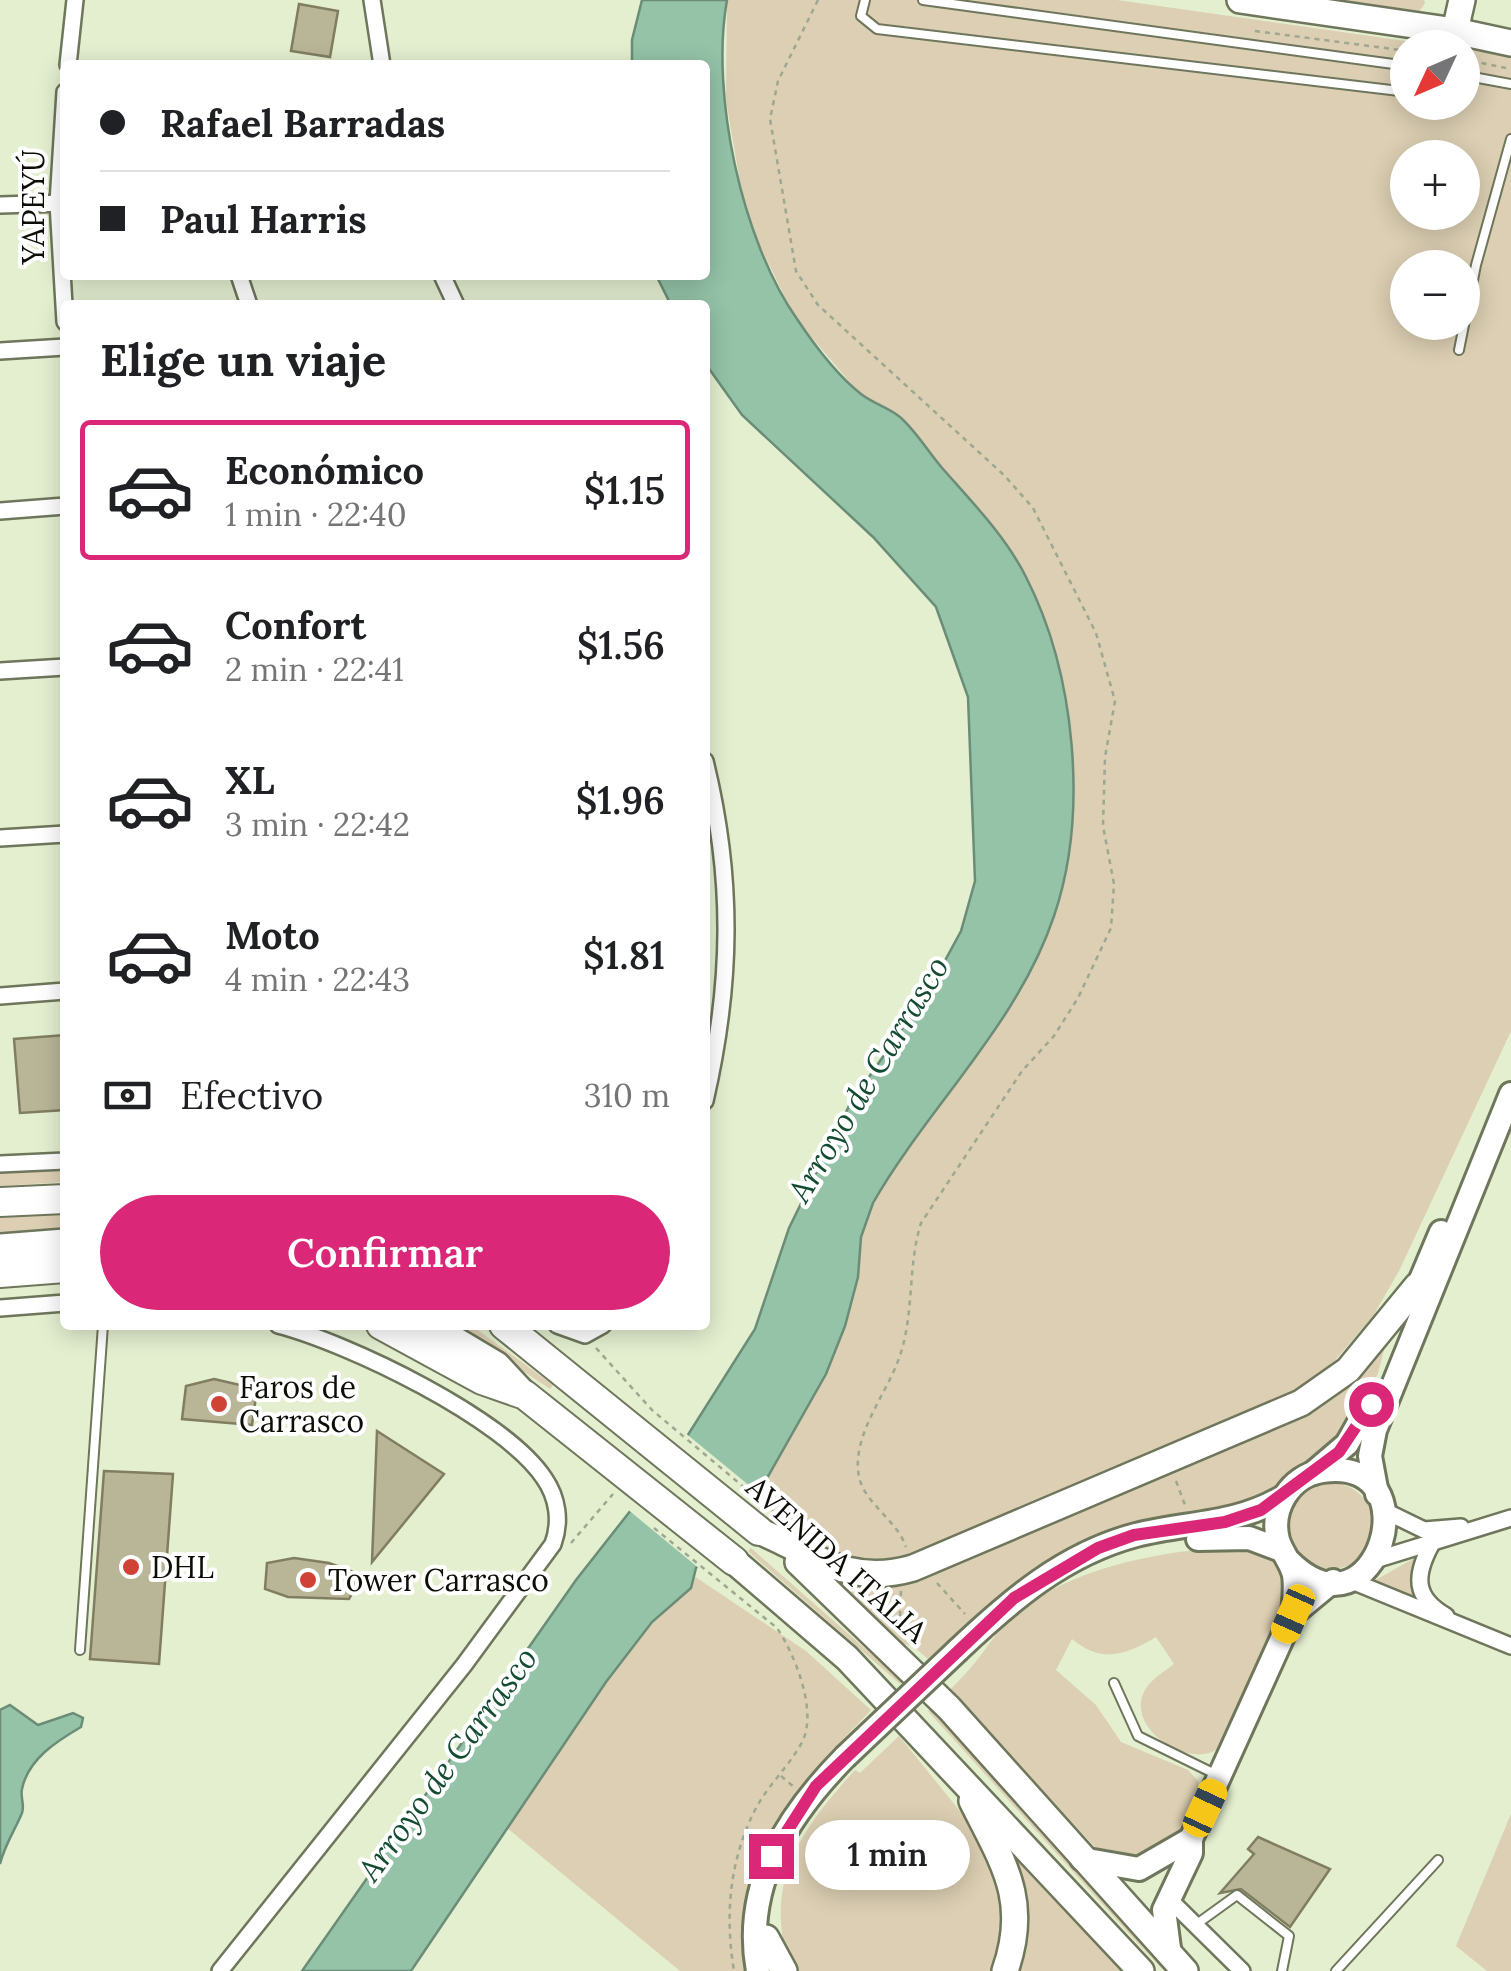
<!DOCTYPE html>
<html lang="es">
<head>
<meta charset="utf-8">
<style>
	:root { --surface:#fff; --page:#f2f2f2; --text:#202124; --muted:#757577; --line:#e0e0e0; --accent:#db2777 }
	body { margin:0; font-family:Lora,serif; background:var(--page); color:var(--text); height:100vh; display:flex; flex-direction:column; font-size:38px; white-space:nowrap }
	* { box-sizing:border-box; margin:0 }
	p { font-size:32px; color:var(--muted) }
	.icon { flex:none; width:55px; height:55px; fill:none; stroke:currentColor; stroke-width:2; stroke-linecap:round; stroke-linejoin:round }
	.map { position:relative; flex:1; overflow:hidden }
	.panel { position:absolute; left:60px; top:300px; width:650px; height:1030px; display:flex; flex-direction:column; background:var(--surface); border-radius:10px; box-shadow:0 5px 25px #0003 }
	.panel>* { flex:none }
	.top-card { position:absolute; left:60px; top:60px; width:650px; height:220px; border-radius:10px; box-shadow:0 5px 25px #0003; display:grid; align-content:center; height:220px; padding:0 40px; background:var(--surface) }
	.needle { width:65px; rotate:226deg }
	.tools { position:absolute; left:1390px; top:30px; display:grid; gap:20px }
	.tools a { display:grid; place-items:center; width:90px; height:90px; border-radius:50%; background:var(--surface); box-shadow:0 5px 25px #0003; font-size:50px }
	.end { position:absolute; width:45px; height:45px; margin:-22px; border:12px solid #db2777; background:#fff; box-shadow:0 0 0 5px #fff }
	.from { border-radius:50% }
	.bubble { position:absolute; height:70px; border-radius:35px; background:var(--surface); box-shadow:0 5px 25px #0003; font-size:32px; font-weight:600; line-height:70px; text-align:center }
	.car { position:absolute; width:30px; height:60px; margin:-30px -15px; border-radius:12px; box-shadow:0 0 8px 2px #0007; background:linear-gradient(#f5c518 24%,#345 0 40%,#f5c518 0 76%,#345 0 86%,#f5c518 0) }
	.top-card b { display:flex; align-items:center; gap:35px; height:95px; font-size:38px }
	.top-card b+b { border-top:2px solid var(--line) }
	.top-card i { width:25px; height:25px; background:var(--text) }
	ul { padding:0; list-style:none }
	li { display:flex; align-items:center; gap:30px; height:140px; margin:0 20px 15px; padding:0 20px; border:5px solid transparent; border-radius:10px }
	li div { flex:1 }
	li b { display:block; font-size:38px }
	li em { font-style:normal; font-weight:600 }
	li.active { border-color:var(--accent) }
	li>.icon { width:90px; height:90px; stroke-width:1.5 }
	h2 { padding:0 40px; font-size:45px; line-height:120px }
	.pay { display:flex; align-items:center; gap:25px; height:110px; padding:0 40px; font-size:38px }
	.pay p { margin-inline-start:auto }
	.cta { display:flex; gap:20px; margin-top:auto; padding:20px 40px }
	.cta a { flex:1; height:115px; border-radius:60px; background:var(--accent); color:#fff; font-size:40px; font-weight:600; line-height:115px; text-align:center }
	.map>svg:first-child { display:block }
</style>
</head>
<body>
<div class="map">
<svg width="1511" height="1971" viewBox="0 0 1511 1971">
	<rect width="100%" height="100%" fill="#e4efd0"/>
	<g fill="#dccfb3" fill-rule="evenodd">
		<path d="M727 0H1117L1511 56V1031L1399 1271 1373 1316 1331 1365 1296 1389 1234 1418 913 1553C843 1572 803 1543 762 1487L858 1277 861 1237 873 1203 895 1165 1004 1011 1067 860 1074 803 1072 750 1061 674 928 452 900 417 859 393 795 318 746 217 726 100ZM1408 48H1462V102H1408ZM1408 158H1462V212H1408ZM1408 268H1462V322H1408Z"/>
		<path d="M1314 0H1424L1425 3 1417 15Z"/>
		<path d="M65 1170V1182L0 1186V1174Z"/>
		<path d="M65 1207V1229L0 1236V1212Z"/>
		<path d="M454 1325 475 1328 553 1385 550 1389Z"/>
		<path d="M1386 1343 1378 1373 1352 1430 1264 1498 1168 1522 965 1626 928 1659 913 1646 901 1643 829 1577 851 1580 1113 1493Z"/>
		<circle cx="1331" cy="1526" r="43"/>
		<path d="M1220 1547C1260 1549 1294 1560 1281 1608L1216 1750C1186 1768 1124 1727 1145 1690 1151 1679 1165 1671 1174 1664L1156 1637C1125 1655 1102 1664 1072 1639L1056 1670 1096 1705 1121 1742 1188 1770 1198 1781 1199 1795 1183 1833 1146 1860 1105 1854 1094 1846 949 1691C964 1676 978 1660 989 1644 1039 1573 1141 1555 1220 1547Z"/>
		<path d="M751 1548 903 1682 900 1684 759 1561 748 1551Z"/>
		<path d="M1415 1558 1412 1583 1417 1602 1370 1583Z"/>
		<path d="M694 1576 806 1651 871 1710C796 1788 728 1853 746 1971H680L506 1827C546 1762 602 1676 654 1621 668 1606 689 1597 694 1576Z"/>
		<path d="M932 1707 1177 1971H1164L1133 1938 928 1711Z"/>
		<path d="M899 1736 985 1842 1006 1912 994 1971H791C762 1884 798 1833 855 1770L860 1773Z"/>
		<path d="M1511 1814V1971H1487L1456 1946Z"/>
		<path d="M1010 1848 1126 1971H1011Z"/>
	</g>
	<g fill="#94c3a8" stroke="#6b8d77" stroke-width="2.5">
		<path d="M642 0H727C710 94 742 241 797 319 813 343 838 376 861 394 872 403 888 407 900 417 916 431 929 453 943 469 973 503 1006 537 1026 577 1075 673 1089 813 1054 916 1018 1024 928 1107 873 1203L861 1237 858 1277 845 1326 826 1374 762 1487 696 1568 691 1588 652 1622 606 1682 411 1971H302L576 1580 679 1449 755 1329 789 1228 849 1106 929 990 961 931 975 881 968 697 936 607 873 537 742 415 705 363V305H671L656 275H705V65H632V40Z"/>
		<path d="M10 1705 38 1725 73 1713 83 1718 81 1727C57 1741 28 1759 22 1789 20 1797 25 1805 22 1813 15 1830 5 1844 0 1864V1710Z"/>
	</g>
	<path fill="#e4efd0" d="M684 1432 762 1496 701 1570 626 1508Z"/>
	<g fill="#b8b697" stroke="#807d61" stroke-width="2.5">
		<path d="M299 4 338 11 330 57 291 51Z"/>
		<path d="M65 1035V1110L20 1113 14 1039Z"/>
		<path d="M214 1379 257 1389 252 1425 182 1419 186 1386Z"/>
		<path d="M377 1431 444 1474 372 1562Z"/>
		<path d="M104 1471 173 1474 159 1664 90 1659Z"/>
		<path d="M294 1558 329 1563 362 1575 349 1599 288 1597 265 1589 267 1563Z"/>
		<path d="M1258 1837 1330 1869 1290 1927 1241 1889 1220 1893 1254 1854 1248 1849Z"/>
	</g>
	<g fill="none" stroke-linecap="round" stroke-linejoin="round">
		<defs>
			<g id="lane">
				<path d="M865 0 861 16 877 29 1408 92"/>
				<path d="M923 0 1408 66"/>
				<path d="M1462 75 1511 84"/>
				<path d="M1459 350 1476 265 1511 139"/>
				<path d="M80 1650 103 1325"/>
				<path d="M1114 1683 1138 1736 1215 1774"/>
				<path d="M1194 1926 1237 1895 1289 1936 1282 1971"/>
				<path d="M1336 1971 1438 1860"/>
			</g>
			<g id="street">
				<path d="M372 0 382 65"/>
				<path d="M68 65 75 0"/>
				<path d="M65 92 58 203 65 322"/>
				<path d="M0 205 65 203"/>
				<path d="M239 275 249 305"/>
				<path d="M442 275 456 305"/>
				<path d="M0 351 65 347"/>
				<path d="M0 511 65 506"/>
				<path d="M0 671 65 667"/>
				<path d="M705 761C734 879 732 984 705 1101"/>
				<path d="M0 838 65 834"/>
				<path d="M0 996 65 991"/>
				<path d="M0 1164 65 1161"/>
				<path d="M0 1308 65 1303"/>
				<path d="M557 1325 585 1335 603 1325"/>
				<path d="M1385 1511 1424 1530 1461 1527"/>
				<path d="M1431 1545C1415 1575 1413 1597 1446 1616"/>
				<path d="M1375 1560 1511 1518"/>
				<path d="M1347 1579 1511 1646"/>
				<path d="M1167 1897 1242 1971"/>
				<path d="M220 1971 464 1665 553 1544C561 1522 558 1498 544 1478 504 1418 348 1343 278 1325"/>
			</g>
			<g id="secondary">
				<path d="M1411 1303 1441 1232"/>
				<path d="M1313 1473 1347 1444 1373 1398"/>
				<path d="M1377 1494 1370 1456 1375 1430 1511 1094"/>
				<path d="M1198 1539 1249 1538 1281 1550"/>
				<path d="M1289 1561C1377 1649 1435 1454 1322 1471 1290 1476 1270 1509 1278 1540 1282 1553 1291 1562 1294 1575 1296 1587 1294 1601 1293 1614"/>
				<path d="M958 1650C1011 1600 1064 1554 1136 1535 1188 1522 1236 1525 1283 1497"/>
				<path d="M1082 1859 1139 1869 1191 1839"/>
				<path d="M1170 1956 1164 1910 1191 1853V1839L1293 1614 1333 1581"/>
				<path d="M758 1971C742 1885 788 1815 845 1757"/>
			</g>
			<g id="primary">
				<path d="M1240 0 1455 31 1511 43"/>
				<path d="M1455 31 1462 0"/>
				<path d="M0 1247 65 1242"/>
				<path d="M430 1325 497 1365 525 1395"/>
				<path d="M759 1531C814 1554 848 1587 913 1568L1301 1403 1348 1370 1417 1286"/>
				<path d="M734 1561 847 1658 1141 1971"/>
				<path d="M798 1562 949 1708 1185 1971"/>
				<path d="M972 1801C1003 1863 1030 1900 1005 1971"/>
				<path d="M766 1938 784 1971"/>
			</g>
			<g id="highway">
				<path d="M0 1202 65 1199"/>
				<path d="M0 1273 65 1268"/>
				<path d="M381 1325 482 1380 525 1395 734 1561"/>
				<path d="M504 1325 759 1531"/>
			</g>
		</defs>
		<use href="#lane" stroke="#6e765b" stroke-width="12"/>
		<use href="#street" stroke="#6e765b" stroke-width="20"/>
		<use href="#secondary" stroke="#6e765b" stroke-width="28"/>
		<use href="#primary" stroke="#6e765b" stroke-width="30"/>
		<use href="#highway" stroke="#6e765b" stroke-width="32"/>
		<g stroke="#9ea78f" stroke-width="2.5" stroke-dasharray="5 5" stroke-linecap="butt">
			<path d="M818 0 778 81 770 119 796 271 818 305 1005 476 1033 508 1096 633 1115 701 1105 757 1103 826 1114 884 1111 928 1078 998 1054 1036 1022 1071 921 1223C907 1267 915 1317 898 1361 885 1396 851 1437 859 1477 865 1504 897 1520 906 1547"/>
			<path d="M1255 31 1408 51"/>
			<path d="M1462 59 1511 69"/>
			<path d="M596 1348 652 1410 777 1515"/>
			<path d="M1176 1481 1185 1505"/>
			<path d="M654 1528 777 1628C795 1655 819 1713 801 1744 787 1769 765 1788 753 1814 729 1864 725 1917 734 1971"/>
			<path d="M571 1543 613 1494"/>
			<path d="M937 1583 965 1614"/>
			<path d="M901 1591 900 1617 907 1637"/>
			<path d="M781 1776 794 1787"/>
		</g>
		<use href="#lane" stroke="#fff" stroke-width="8"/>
		<use href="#street" stroke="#fff" stroke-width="15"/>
		<use href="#secondary" stroke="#fff" stroke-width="22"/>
		<use href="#primary" stroke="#fff" stroke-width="25"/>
		<use href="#highway" stroke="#fff" stroke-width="28"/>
		<defs>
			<path id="secondary-bridge" d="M845 1757 958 1650"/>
		</defs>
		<use href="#secondary-bridge" stroke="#6e765b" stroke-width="28" stroke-linecap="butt"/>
		<use href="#secondary-bridge" stroke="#fff" stroke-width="22"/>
	</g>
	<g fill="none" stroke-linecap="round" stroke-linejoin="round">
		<path stroke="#db2777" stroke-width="12" d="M771 1856 816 1786 1014 1598 1098 1548 1134 1535 1225 1522 1261 1510 1339 1452 1371 1404"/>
	</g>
	<g fill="#d04236" stroke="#fff" stroke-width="4">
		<circle cx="219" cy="1404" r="10"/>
		<circle cx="131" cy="1567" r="10"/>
		<circle cx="308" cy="1580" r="10"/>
	</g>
	<g text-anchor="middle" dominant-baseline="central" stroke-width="8" stroke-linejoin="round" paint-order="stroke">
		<g font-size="30" fill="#0b0e05" stroke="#fff">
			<text transform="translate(33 207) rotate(-90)">YAPEYÚ</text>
			<text transform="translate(837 1559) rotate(42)">AVENIDA ITALIA</text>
		</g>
		<g font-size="30" fill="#0b0e05" stroke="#fff" text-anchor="start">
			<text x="239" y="1387">Faros de<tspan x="239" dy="34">Carrasco</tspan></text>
			<text x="151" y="1567">DHL</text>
			<text x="328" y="1580">Tower Carrasco</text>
		</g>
		<g font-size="32" font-style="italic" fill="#144c32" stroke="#fff">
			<text transform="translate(868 1079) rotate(-59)">Arroyo de Carrasco</text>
			<text transform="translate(447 1764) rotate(-54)">Arroyo de Carrasco</text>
		</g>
	</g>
</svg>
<div class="tools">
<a><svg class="needle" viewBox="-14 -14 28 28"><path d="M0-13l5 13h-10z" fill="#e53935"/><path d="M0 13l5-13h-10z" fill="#757577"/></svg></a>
<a>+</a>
<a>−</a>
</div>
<i class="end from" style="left:1371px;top:1404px"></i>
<i class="end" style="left:771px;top:1856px"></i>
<div class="bubble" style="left:805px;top:1820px;width:165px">1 min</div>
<i class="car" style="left:1293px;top:1614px;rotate:204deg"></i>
<i class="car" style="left:1205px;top:1808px;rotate:25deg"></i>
<div class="top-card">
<b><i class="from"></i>Rafael Barradas</b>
<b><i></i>Paul Harris</b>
</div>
<section class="panel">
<h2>Elige un viaje</h2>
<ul>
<li class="active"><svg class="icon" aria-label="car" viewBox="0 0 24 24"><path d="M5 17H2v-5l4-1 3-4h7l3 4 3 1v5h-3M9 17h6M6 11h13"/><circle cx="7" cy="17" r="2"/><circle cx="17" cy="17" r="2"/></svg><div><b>Económico</b><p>1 min · 22:40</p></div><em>$1.15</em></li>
<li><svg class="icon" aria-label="car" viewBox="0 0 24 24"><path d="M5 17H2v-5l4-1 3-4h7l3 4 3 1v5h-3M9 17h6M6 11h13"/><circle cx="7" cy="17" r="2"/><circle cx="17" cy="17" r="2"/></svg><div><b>Confort</b><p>2 min · 22:41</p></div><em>$1.56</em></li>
<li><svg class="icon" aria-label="car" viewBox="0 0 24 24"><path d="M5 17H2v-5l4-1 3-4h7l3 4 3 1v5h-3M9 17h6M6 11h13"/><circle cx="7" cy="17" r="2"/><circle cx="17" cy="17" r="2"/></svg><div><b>XL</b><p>3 min · 22:42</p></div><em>$1.96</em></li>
<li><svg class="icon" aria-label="car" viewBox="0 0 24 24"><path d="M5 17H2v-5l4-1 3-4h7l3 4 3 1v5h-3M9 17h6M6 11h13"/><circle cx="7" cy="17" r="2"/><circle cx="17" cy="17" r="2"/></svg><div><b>Moto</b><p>4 min · 22:43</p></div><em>$1.81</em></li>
</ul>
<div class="pay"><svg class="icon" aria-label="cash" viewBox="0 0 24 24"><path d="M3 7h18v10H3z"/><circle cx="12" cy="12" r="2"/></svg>Efectivo<p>310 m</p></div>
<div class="cta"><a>Confirmar</a></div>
</section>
</div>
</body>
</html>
